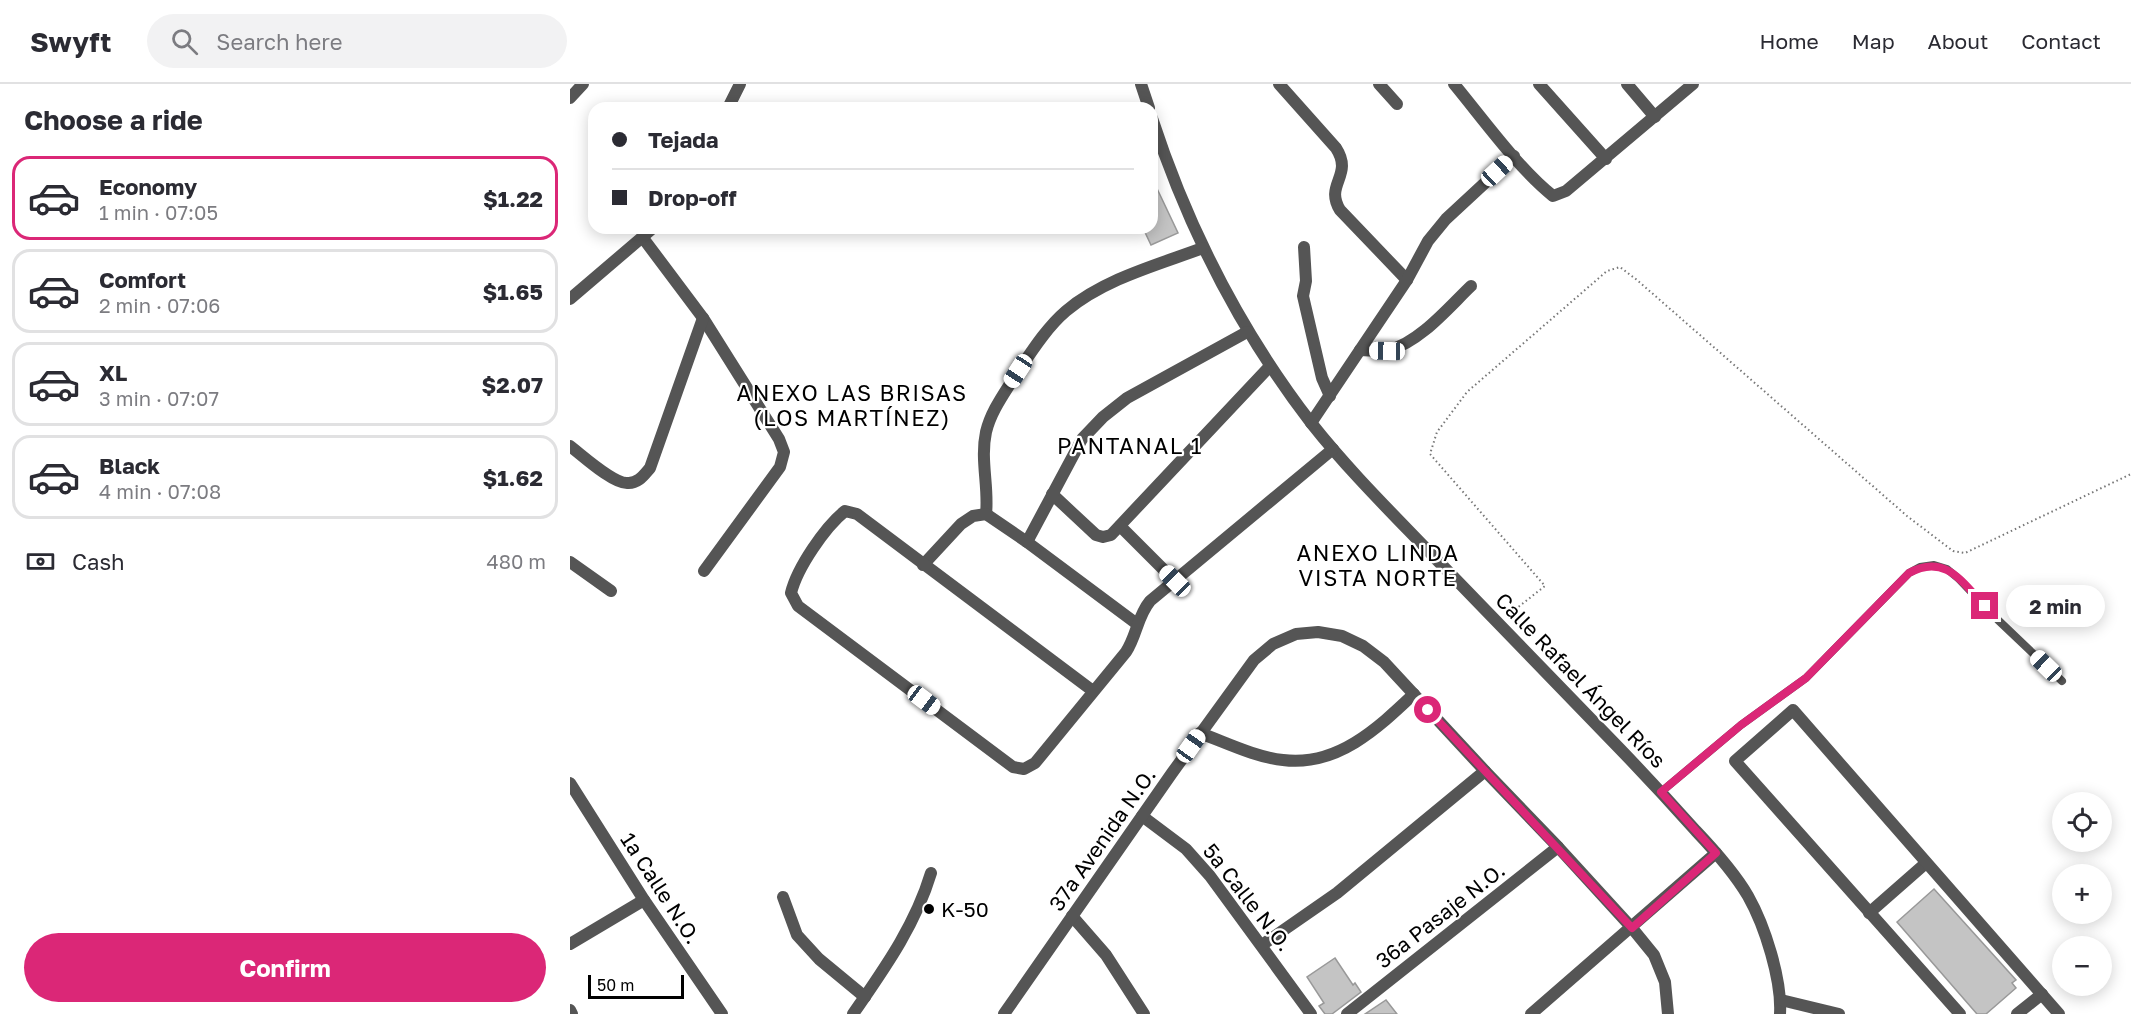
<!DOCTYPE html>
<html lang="en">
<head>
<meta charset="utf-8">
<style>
	:root { --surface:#fff; --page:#f2f2f3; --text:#2b2b33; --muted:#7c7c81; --line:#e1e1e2; --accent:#db2777 }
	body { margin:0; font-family:"Golos Text",sans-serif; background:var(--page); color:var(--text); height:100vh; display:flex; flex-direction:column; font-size:22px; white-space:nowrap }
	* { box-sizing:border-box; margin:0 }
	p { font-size:20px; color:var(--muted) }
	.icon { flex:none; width:33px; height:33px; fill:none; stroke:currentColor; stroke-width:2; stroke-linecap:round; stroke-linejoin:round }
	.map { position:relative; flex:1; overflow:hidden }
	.drawer { display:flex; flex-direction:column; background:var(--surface); width:570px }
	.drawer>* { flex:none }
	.hud { position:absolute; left:18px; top:18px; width:570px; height:132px; border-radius:18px; box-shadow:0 3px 15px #0003; display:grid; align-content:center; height:132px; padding:0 24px; background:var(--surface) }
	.tools { position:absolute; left:1482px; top:708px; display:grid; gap:12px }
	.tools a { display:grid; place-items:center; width:60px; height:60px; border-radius:50%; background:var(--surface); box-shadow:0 3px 15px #0003; font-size:30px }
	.scale { position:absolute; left:18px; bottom:15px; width:96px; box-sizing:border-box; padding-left:6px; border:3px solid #000; border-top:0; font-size:16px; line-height:21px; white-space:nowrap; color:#000; -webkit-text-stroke:4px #fff; paint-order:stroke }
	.end { position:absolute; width:27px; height:27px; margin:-14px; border:8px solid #db2777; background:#fff; box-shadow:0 0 0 3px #fff }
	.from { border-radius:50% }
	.bubble { position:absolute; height:42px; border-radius:21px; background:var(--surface); box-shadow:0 3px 15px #0003; font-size:20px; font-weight:700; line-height:42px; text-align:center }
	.car { position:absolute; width:18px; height:36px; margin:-18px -9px; border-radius:8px; box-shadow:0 0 4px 2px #0007; background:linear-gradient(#fff 24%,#345 0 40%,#fff 0 76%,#345 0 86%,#fff 0) }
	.hud b { display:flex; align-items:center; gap:21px; height:57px; font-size:22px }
	.hud b+b { border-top:2px solid var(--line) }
	.hud i { width:15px; height:15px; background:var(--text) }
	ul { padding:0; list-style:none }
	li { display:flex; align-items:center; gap:18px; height:84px; margin:0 12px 9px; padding:0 12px; border:3px solid var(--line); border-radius:18px }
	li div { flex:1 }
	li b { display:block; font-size:22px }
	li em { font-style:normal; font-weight:700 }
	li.on { border-color:var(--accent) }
	li>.icon { width:54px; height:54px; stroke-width:1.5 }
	h2 { padding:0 24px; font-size:27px; line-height:72px }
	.pay { display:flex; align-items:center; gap:15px; height:66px; padding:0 24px; font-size:22px }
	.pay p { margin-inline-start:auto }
	.primary-button { display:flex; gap:12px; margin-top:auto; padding:12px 24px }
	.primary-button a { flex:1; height:69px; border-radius:36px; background:var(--accent); color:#fff; font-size:24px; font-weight:700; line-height:69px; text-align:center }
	header { display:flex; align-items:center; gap:36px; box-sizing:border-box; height:84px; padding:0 30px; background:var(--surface); border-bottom:2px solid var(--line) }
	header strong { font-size:28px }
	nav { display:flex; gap:33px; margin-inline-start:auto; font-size:21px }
	.search { width:420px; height:54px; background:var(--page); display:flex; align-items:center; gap:15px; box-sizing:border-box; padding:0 21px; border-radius:33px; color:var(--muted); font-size:22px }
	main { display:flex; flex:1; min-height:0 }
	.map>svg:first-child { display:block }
</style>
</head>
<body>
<header>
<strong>Swyft</strong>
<div class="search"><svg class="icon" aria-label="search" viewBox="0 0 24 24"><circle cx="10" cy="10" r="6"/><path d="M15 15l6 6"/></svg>Search here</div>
<nav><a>Home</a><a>Map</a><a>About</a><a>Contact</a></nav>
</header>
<main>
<section class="drawer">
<h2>Choose a ride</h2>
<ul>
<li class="on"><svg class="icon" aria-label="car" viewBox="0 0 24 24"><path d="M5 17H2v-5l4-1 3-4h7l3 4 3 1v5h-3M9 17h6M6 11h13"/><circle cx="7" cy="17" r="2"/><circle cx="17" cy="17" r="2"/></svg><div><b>Economy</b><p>1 min · 07:05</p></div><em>$1.22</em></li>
<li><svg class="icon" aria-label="car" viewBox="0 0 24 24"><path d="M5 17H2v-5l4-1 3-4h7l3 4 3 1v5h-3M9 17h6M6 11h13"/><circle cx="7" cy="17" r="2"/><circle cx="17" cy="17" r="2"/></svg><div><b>Comfort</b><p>2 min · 07:06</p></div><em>$1.65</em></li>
<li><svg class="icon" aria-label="car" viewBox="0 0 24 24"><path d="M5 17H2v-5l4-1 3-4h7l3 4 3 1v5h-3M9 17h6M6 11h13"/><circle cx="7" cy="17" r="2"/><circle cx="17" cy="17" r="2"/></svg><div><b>XL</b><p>3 min · 07:07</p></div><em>$2.07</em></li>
<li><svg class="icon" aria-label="car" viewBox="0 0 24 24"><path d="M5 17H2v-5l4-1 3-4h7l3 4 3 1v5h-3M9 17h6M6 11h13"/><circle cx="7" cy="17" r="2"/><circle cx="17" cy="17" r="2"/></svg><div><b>Black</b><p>4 min · 07:08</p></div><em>$1.62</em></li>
</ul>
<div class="pay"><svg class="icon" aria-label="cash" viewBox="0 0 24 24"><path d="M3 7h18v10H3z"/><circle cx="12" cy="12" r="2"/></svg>Cash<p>480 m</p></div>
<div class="primary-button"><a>Confirm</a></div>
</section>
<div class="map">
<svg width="1561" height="930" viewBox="0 0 1561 930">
	<rect width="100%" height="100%" fill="#fff"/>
	<g fill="#c4c4c4" stroke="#999" stroke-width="1.5">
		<path d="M582 94 608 149 581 161 573 144H582Z"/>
		<path d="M1364 805 1446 896 1442 899 1446 904 1416 930H1407L1327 838Z"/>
		<path d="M765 874 783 901 785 899 791 908 762 930H755L749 922 754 919 737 893Z"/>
		<path d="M816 916 827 930H795Z"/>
	</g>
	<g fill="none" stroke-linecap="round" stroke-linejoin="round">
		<path stroke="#777" stroke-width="2" stroke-dasharray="1.5 3" stroke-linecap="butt" d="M938 531 975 502 860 370 867 348 897 308 1037 187 1050 183 1067 196 1337 432 1383 467 1395 469 1561 390"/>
		<path stroke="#555" stroke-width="8" d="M1091 708 1171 641 1236 594 1339 489 1350 483 1364 481 1377 485 1389 495 1428 536 1492 597"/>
		<g stroke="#555" stroke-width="12">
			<path d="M571 0 579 24"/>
			<path d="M709 0 766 64C784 92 754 100 770 126L837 196"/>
			<path d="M809 0 827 20"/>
			<path d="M884 0C913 35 948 84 983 112L996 107 1123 0"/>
			<path d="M969 0 1036 75"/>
			<path d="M1057 0 1085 33"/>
			<path d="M0 14 13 0"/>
			<path d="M158 24 170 0"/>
			<path d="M582 34C618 144 671 248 742 340 780 388 824 431 867 476 928 539 989 602 1050 665 1076 692 1101 719 1126 747 1145 767 1164 788 1178 812 1195 842 1212 896 1210 930"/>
			<path d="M73 154 133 234 209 355 214 368 210 383 134 487"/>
			<path d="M734 163 736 197 733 212 752 294 760 312"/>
			<path d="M0 215 83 144"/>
			<path d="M790 266C799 266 810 268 819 266 849 259 879 223 901 202"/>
			<path d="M741 339 837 196 858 157 876 135 944 72"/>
			<path d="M0 362C12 371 42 399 57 399 68 400 74 391 80 384L133 234"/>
			<path d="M482 410 526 451 533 453 541 451 700 282"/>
			<path d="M416 430C419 403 410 376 416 348 421 327 434 310 445 292 460 270 476 244 496 227 534 195 587 181 633 164"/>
			<path d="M550 442 605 497"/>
			<path d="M457 458 512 355 533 333 557 314 677 248"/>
			<path d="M0 478 41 507"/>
			<path d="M353 481 391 440 403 432 416 430 457 458 567 540"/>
			<path d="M523 607 287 430 275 427C255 443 227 484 221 509L228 522 443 683 454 685 465 679 556 568C567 551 567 533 580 517L763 365"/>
			<path d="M630 649C657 659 685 673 713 676 767 683 808 644 844 610"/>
			<path d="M0 699 74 816 152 930"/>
			<path d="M572 732 616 765 640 792 741 930"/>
			<path d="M213 813 227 851 249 875 295 913"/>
			<path d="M1299 829 1356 779"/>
			<path d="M502 832 536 871 574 930"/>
			<path d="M0 860 74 816"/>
			<path d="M692 861 767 809 915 687"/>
			<path d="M1211 916 1269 930"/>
			<path d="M0 926 2 930"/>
			<path d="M283 930C314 885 345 842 361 789"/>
			<path d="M434 930 602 689 684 576 703 560 726 550 748 548 772 552 793 562 814 578 915 687 988 763 1062 844 1084 871 1095 898 1098 930"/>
			<path d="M777 930 988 763"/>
			<path d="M961 930 1146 769"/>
			<path d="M1390 930 1165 677 1223 626 1489 930"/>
			<path d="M1447 930 1472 910"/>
		</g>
	</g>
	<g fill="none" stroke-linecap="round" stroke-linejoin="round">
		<path stroke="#db2777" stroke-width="8" d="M858 626 1062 844 1146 769 1091 708 1171 641 1236 594 1339 489C1375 469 1392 498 1415 522"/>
	</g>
	<circle fill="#000" stroke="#fff" stroke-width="2" cx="359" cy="825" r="6"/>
	<g text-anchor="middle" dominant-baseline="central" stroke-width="4.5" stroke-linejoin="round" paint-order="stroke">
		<g font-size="21" fill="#000" stroke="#fff">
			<text transform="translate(1011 596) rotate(46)">Calle Rafael Ángel Ríos</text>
			<text transform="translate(532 755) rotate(-55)">37a Avenida N.O.</text>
			<text transform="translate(91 804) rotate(57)">1a Calle N.O.</text>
			<text transform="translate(678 813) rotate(52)">5a Calle N.O.</text>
			<text transform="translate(870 831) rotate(-38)">36a Pasaje N.O.</text>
		</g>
		<g font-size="21" fill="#000" stroke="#fff" text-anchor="start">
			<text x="371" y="825">K-50</text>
		</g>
		<g font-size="22" letter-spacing="1.5" fill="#000" stroke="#fff">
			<text x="282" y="308">ANEXO LAS BRISAS<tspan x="282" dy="25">(LOS MARTÍNEZ)</tspan></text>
			<text x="560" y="361">PANTANAL 1</text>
			<text x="808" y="468">ANEXO LINDA<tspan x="808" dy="25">VISTA NORTE</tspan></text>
		</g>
	</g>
</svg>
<div class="tools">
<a><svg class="icon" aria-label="locate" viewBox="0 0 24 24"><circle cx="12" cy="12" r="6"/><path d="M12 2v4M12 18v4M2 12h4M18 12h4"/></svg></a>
<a>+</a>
<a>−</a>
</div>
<div class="scale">50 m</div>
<i class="end from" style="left:858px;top:626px"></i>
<i class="end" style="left:1415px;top:522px"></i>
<div class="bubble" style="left:1436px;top:501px;width:99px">2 min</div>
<i class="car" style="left:927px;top:87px;rotate:47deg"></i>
<i class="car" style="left:817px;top:267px;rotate:271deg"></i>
<i class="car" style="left:448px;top:287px;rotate:213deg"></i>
<i class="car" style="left:605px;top:497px;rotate:315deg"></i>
<i class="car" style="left:1476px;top:582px;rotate:314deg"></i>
<i class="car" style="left:354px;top:616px;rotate:127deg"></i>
<i class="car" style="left:621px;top:662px;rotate:35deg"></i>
<div class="hud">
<b><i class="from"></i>Tejada</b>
<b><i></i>Drop-off</b>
</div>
</div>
</main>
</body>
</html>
